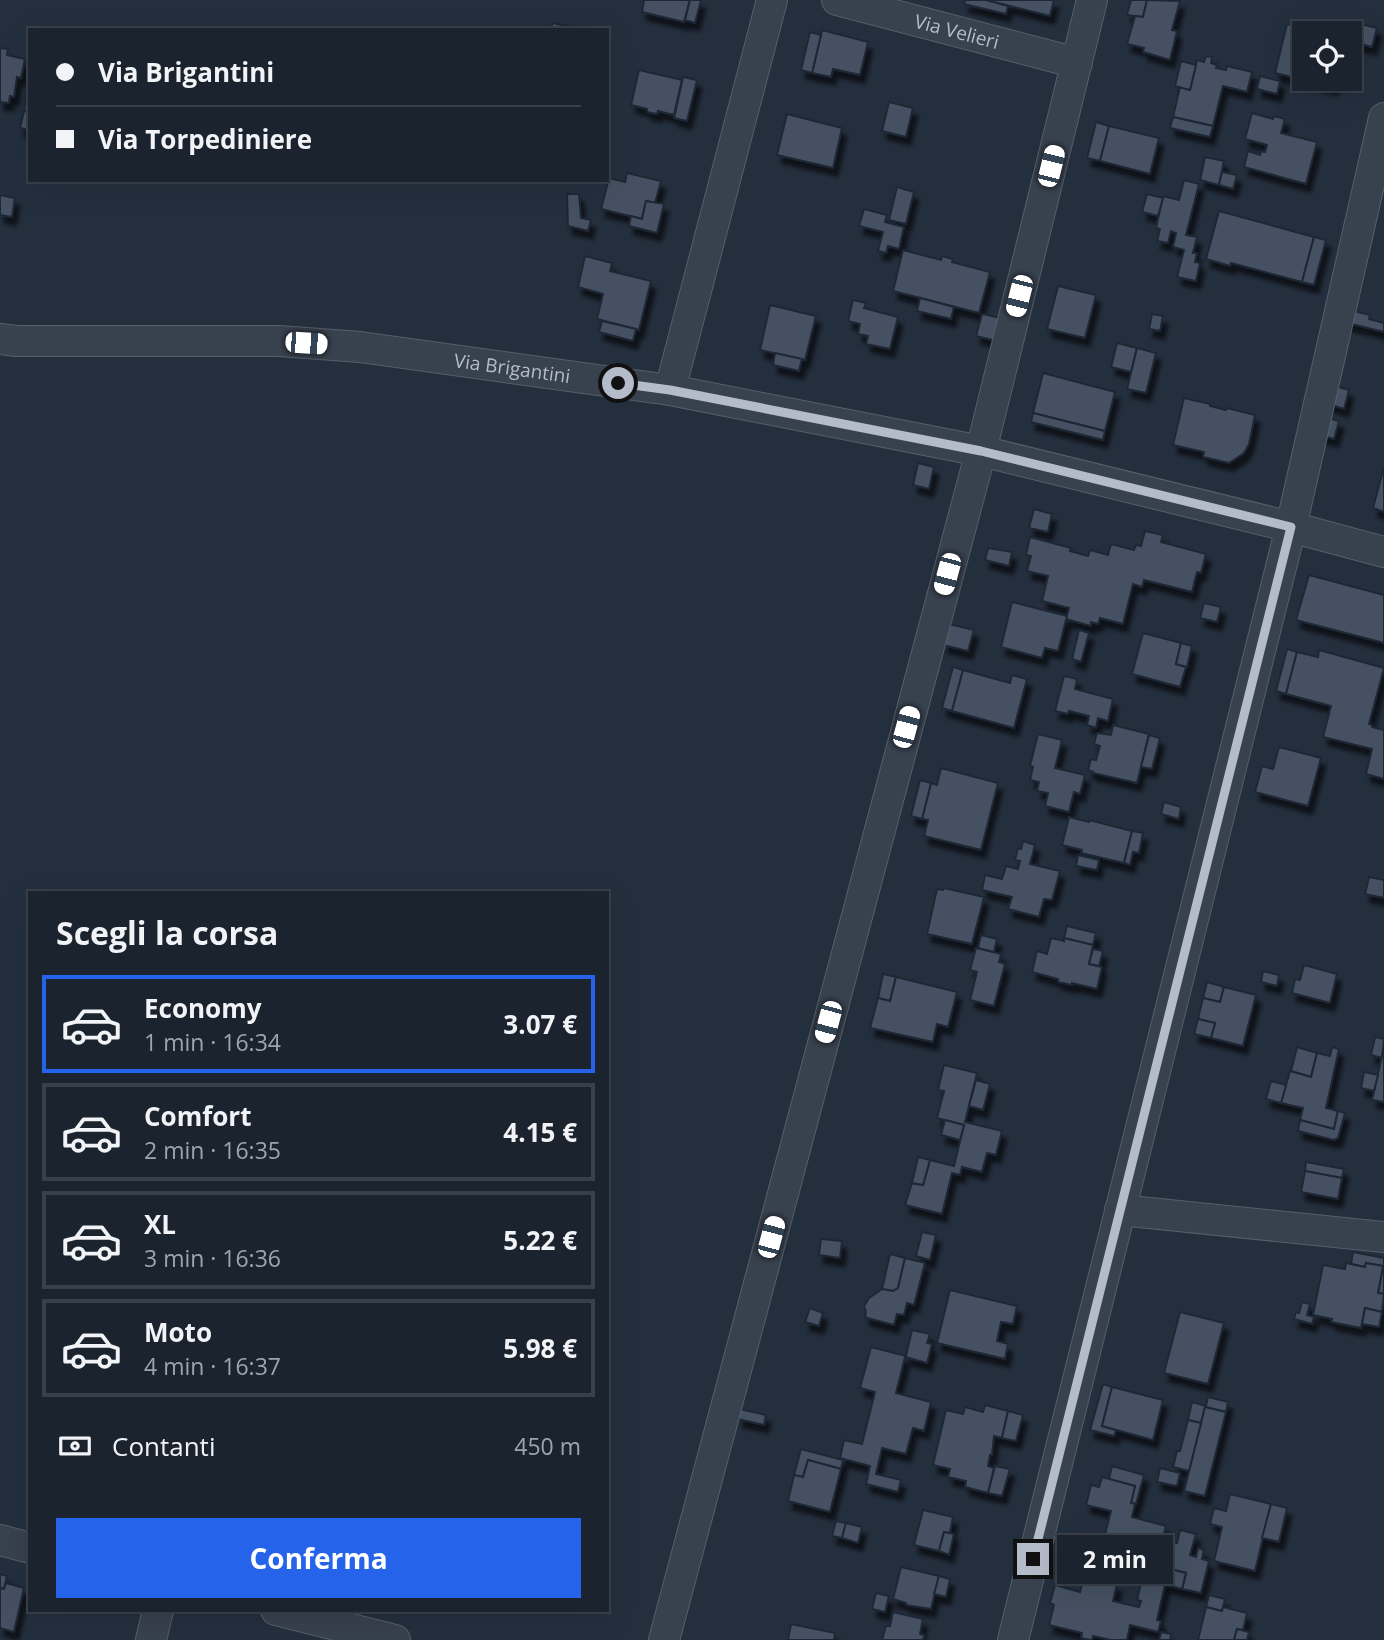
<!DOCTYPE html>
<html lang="it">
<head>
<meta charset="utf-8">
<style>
	:root { --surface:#1b232e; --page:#282f3a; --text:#f1f3f6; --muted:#a0a4aa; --line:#39404a; --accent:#2563eb }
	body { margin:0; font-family:"Open Sans",sans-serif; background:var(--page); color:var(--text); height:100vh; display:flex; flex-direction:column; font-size:26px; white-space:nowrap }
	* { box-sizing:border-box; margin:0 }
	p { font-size:23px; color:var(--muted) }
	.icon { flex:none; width:38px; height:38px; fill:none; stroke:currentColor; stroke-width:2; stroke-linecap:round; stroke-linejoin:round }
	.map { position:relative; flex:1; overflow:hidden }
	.panel { position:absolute; left:28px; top:891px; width:581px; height:721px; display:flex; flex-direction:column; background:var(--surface); border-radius:0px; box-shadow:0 7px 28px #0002,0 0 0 2px var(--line) }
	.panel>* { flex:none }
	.top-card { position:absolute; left:28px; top:28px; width:581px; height:154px; border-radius:0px; box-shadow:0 7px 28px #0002,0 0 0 2px var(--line); display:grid; align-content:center; height:154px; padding:0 28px; background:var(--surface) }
	.fabs { position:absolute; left:1292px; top:21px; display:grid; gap:14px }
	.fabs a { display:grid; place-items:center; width:70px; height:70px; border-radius:0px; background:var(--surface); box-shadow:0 7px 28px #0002,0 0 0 2px var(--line); font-size:35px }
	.end { position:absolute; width:32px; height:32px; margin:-16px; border:9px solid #b4bcc9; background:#111; box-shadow:0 0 0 4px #111 }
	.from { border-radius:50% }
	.bubble { position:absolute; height:49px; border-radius:0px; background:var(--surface); box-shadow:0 7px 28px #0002,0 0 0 2px var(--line); font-size:23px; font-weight:700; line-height:49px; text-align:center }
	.car { position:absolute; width:21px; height:42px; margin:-21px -10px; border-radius:9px; box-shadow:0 0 5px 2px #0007; background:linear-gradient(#fff 24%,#345 0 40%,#fff 0 76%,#345 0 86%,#fff 0) }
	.top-card b { display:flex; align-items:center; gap:24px; height:66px; font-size:26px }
	.top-card b+b { border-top:2px solid var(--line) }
	.top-card i { width:18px; height:18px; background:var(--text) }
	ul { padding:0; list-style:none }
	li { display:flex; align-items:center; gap:21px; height:98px; margin:0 14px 10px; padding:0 14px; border:4px solid var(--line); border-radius:0px }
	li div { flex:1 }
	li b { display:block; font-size:26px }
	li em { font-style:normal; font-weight:700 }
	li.active { border-color:var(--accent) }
	li>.icon { width:63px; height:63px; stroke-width:1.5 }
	h2 { padding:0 28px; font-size:32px; line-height:84px }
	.pay { display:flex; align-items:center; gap:18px; height:77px; padding:0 28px; font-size:26px }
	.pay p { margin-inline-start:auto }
	.primary-button { display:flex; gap:14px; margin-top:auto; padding:14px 28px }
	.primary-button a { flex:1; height:80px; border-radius:0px; background:var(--accent); color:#fff; font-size:28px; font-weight:700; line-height:80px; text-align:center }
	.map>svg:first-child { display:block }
</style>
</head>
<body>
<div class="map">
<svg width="1384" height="1640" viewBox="0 0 1384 1640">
	<defs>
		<filter id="shadow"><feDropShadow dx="4.5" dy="8" stdDeviation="2" flood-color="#0009"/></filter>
	</defs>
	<rect width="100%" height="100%" fill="#242f3e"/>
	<g fill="#455162" stroke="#1f2835" stroke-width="2" filter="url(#shadow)">
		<path d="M644 0H690L684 22 642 12Z"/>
		<path d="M690 0H701L695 23 685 20Z"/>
		<path d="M965 0H986L1008 6 1006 14 964 4Z"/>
		<path d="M986 0H1054L1050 16Z"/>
		<path d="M1131 0H1147L1143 17 1127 15Z"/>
		<path d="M1147 0 1180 1 1172 30 1177 31 1170 60 1143 52 1144 48 1127 44 1135 16 1143 17Z"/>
		<path d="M552 23 573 27 572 30H552Z"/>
		<path d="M1287 24 1327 33H1304V79H1335L1333 87 1275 73Z"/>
		<path d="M1361 24 1377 28 1372 47 1356 43Z"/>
		<path d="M822 30 868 42 860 75 833 69 831 77 812 73Z"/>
		<path d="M810 32 821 35 812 73 801 70Z"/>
		<path d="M0 48 8 49 7 55 25 59 21 78 17 77 14 97 10 96 9 103 0 102Z"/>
		<path d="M1206 56 1212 57 1211 63 1217 65 1216 68 1226 70 1227 66 1252 72 1247 92 1223 86 1213 126 1173 117 1180 87 1190 90 1197 60 1204 62Z"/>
		<path d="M1181 61 1196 65 1190 90 1175 86Z"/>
		<path d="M639 70 682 80 674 115 658 111 657 114 647 112V109L631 105Z"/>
		<path d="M1260 76 1280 81 1277 94 1257 89Z"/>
		<path d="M683 77 697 80 687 121 674 118Z"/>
		<path d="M27 92H30V112L24 111Z"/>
		<path d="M889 102 913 108 906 137 882 131Z"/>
		<path d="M24 111 30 112V130L20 128Z"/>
		<path d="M1252 113 1273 119 1274 116 1285 119 1281 133 1317 142 1306 184 1244 167 1248 151 1260 155 1261 151 1265 152 1267 145 1245 139Z"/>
		<path d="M787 114 842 128 833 168 777 155Z"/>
		<path d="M1173 117 1213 126 1210 137 1170 128Z"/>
		<path d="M1096 122 1109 126 1100 161 1087 158Z"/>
		<path d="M1109 126 1159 138 1150 174 1100 161Z"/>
		<path d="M1205 157 1224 161 1219 185 1200 180Z"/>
		<path d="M1222 172 1237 175 1233 189 1219 185Z"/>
		<path d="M627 173 661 181 655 203 646 201 642 219 601 209 609 178 625 182Z"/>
		<path d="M1184 180 1199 184 1186 235 1197 237 1193 253H1197L1195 262 1200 263 1196 281 1177 277 1184 250 1173 247 1176 233 1171 231 1168 243 1157 241 1160 229 1156 228 1163 196 1179 200Z"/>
		<path d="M897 187 914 192 906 224 889 220Z"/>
		<path d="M567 194H579L581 218 591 220 588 231 568 226Z"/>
		<path d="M1147 194 1163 198 1158 216 1142 212Z"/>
		<path d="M0 195 15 198 12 217 0 215Z"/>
		<path d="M646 201 664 204 657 233 629 226 631 216 642 219Z"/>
		<path d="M864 209 887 215 885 222 904 227 899 249 888 246 886 253 878 251 883 232 859 226Z"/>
		<path d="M1219 211 1314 237 1302 282 1231 263 1230 266 1206 259Z"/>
		<path d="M1314 237 1326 240 1314 285 1302 282Z"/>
		<path d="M903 250 941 260 942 256 953 259 952 262 990 272 979 313 893 291Z"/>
		<path d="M585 256 612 263 610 271 651 281 639 330 597 319 603 294 578 287Z"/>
		<path d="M1058 286 1096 295 1085 338 1047 329Z"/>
		<path d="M920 298 954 307 951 319 917 311Z"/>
		<path d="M853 300 866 303 864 308 898 317 890 349 866 344 868 336 858 334 860 324 848 321Z"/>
		<path d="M770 305 816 316 805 360 760 350Z"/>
		<path d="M1342 308 1370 315 1369 319 1384 323V332L1339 321Z"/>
		<path d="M982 314 1001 318 996 341 976 336Z"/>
		<path d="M1152 314 1163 316 1160 331 1149 329Z"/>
		<path d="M602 321 636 329 633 341 599 332Z"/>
		<path d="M1117 343 1137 348 1131 372 1111 367Z"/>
		<path d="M1137 348 1156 353 1146 393 1127 389Z"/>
		<path d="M775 353 802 359 799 371 773 365Z"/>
		<path d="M1043 373 1115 392 1105 431 1033 413Z"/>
		<path d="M1331 385 1349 390 1344 409 1326 403Z"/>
		<path d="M1184 398 1210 404V406L1226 410 1227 408 1255 415 1249 444 1244 453 1229 463 1203 457 1204 452 1173 445Z"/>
		<path d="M1033 413 1105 431 1103 440 1031 422Z"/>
		<path d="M1324 417 1339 421 1334 439 1319 435Z"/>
		<path d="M918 463 934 467 929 489 913 485Z"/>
		<path d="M1384 467V512L1373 508Z"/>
		<path d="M1034 509 1052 514 1048 532 1029 528Z"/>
		<path d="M1145 531 1163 535 1161 542 1206 554 1201 573 1197 572 1192 592 1144 580 1142 587 1133 584 1123 624 1100 618 1098 624 1091 622V626L1066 619 1069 608 1042 601 1048 576 1027 571 1031 556 1026 555 1030 537 1071 548 1070 551 1088 556 1090 550 1108 555 1111 544 1134 550 1136 545 1141 546Z"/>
		<path d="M988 548 1012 552 1009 566 985 560Z"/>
		<path d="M1309 575 1384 595V643L1296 620Z"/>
		<path d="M1012 602 1067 616 1058 651 1045 648 1042 658 1001 647Z"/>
		<path d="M1204 603 1221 607 1217 622 1200 618Z"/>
		<path d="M949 624 974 630 968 651 943 645Z"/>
		<path d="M1079 630 1089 633 1081 662 1072 659Z"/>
		<path d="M1143 633 1181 643 1176 664 1186 667 1180 687 1132 674Z"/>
		<path d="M1181 643 1192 646 1187 667 1176 664Z"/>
		<path d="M1287 649 1297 652 1286 694 1276 691Z"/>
		<path d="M1319 650 1384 668 1369 724 1372 725V727L1384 730V779L1366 774 1372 749 1323 737 1331 706 1286 694 1297 652 1318 657Z"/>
		<path d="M953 667 963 670 952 711 942 708Z"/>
		<path d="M963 670 1010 683 1012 675 1027 679 1014 728 952 711Z"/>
		<path d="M1064 676 1077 679 1075 689 1113 699 1108 721 1098 718 1096 728 1087 725 1089 716 1069 711 1068 714 1055 711Z"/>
		<path d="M1113 725 1149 734 1137 783 1093 773V772L1088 770 1091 759 1096 760 1100 746 1094 744 1097 733 1111 735Z"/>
		<path d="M1038 734 1062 740 1055 768 1085 775 1080 794 1074 792 1069 812 1045 806 1048 793 1037 791 1039 782 1030 780 1033 767 1030 766Z"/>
		<path d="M1149 735 1160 738 1152 769 1141 767Z"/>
		<path d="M1279 747 1321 758 1308 806 1255 792 1262 766 1273 769Z"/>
		<path d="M941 768 998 783 981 850 924 836 928 820 922 819 931 783 937 785Z"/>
		<path d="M920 780 931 783 922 819 911 816Z"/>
		<path d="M1164 802 1181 807 1179 819 1161 814Z"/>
		<path d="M1069 817 1089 822V820L1132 831 1124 863 1081 853 1082 850 1062 845Z"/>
		<path d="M1132 831 1143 833 1139 853 1133 852 1130 865 1124 863Z"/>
		<path d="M1023 841 1035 845 1030 864 1060 871 1052 900 1044 899 1039 917 1008 909 1012 897 982 890 985 875 1002 879 1006 866 1018 869 1020 861 1015 860 1018 848 1021 849Z"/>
		<path d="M1078 855 1099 860 1097 870 1076 866Z"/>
		<path d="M1369 877 1384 880V898L1365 894Z"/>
		<path d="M944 888 984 897 972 944 927 934 937 889 943 890Z"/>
		<path d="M1067 926 1096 933 1093 945 1064 938Z"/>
		<path d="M981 935 997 939 994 952 978 948Z"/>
		<path d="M1051 938 1064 941V938L1093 945 1089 964 1102 967 1097 989 1072 983V985L1058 982V979L1032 972 1037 951 1047 954Z"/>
		<path d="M976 948 1001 954 999 962 1005 964 994 1006 970 1000 977 972 970 970Z"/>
		<path d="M1093 949 1103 951 1099 966 1089 964Z"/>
		<path d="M1304 965 1337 974 1330 1003 1292 993 1295 979 1300 980Z"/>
		<path d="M1263 971 1279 975 1277 986 1261 982Z"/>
		<path d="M883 974 896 977 890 1001 878 998Z"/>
		<path d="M896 977 957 992 948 1027 937 1024 933 1042 870 1028 878 998 890 1001Z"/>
		<path d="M1207 982 1224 987 1220 1002 1203 998Z"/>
		<path d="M1224 987 1256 995 1243 1046 1211 1038 1215 1023 1198 1019 1203 998 1220 1002Z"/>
		<path d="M1198 1019 1215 1023 1211 1038 1194 1034Z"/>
		<path d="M1375 1037 1384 1039 1382 1058 1371 1055Z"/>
		<path d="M1297 1047 1317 1053 1311 1077 1291 1071Z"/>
		<path d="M1332 1047 1339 1049 1326 1108 1338 1111 1334 1129 1300 1120 1303 1108 1281 1103 1290 1071 1311 1077 1317 1053 1330 1056Z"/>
		<path d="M1384 1047V1102L1372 1100Z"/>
		<path d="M944 1065 977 1073 965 1122 1002 1131 996 1155 987 1153 982 1172 962 1167 960 1175 952 1173 942 1214 905 1205 912 1183 923 1185 930 1160 954 1166 964 1125 937 1118 944 1091 938 1090Z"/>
		<path d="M1364 1072 1378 1075 1374 1091 1361 1088Z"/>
		<path d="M976 1080 990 1084 983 1110 969 1106Z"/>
		<path d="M1271 1081 1286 1085 1281 1103 1266 1099Z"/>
		<path d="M1338 1111 1345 1113 1338 1138 1334 1140 1298 1131 1300 1120 1334 1129Z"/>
		<path d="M945 1120 964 1125 960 1140 941 1135Z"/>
		<path d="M918 1157 930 1160 923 1185 912 1183Z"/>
		<path d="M1306 1162 1344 1169 1342 1178 1305 1171Z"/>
		<path d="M1305 1171 1342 1178 1338 1199 1301 1192Z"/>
		<path d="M922 1232 936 1235 930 1260 916 1256Z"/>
		<path d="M821 1239 842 1241 840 1258 819 1255Z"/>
		<path d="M1353 1252 1384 1258V1294L1378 1293 1383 1266 1366 1263 1365 1267 1351 1264Z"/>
		<path d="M890 1254 905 1258 898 1288 893 1291 882 1289Z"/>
		<path d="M905 1258 925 1263 914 1305 907 1303 904 1315 897 1314 894 1325 867 1318 865 1316 866 1312 864 1306 869 1298 882 1289 893 1291 898 1288Z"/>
		<path d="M1346 1263 1365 1267 1366 1263 1383 1266 1378 1293 1384 1294 1382 1312 1365 1308 1361 1328 1331 1322 1332 1319 1313 1315 1323 1265 1345 1269Z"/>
		<path d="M950 1290 1017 1306 1013 1324 1001 1322 997 1341 1008 1344 1005 1359 937 1343Z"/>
		<path d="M1302 1302 1310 1304 1307 1315 1314 1317 1312 1324 1294 1319 1296 1312 1299 1313Z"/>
		<path d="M810 1308 823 1313 819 1326 805 1322Z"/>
		<path d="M1365 1308 1382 1312 1379 1327 1362 1324Z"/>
		<path d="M1180 1312 1224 1323 1208 1384 1164 1373Z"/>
		<path d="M912 1330 930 1334 927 1343 932 1344 927 1363 905 1357 896 1393 931 1402 924 1431 913 1428 906 1454 882 1448 876 1474 901 1480 898 1492 866 1484 870 1466 840 1458 844 1440 862 1444 875 1392 860 1388 871 1347 906 1356Z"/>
		<path d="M1103 1384 1112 1387 1102 1426 1116 1430 1114 1436 1090 1430Z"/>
		<path d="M1112 1387 1163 1400 1153 1440 1102 1426Z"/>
		<path d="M1208 1397 1228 1402 1226 1412 1205 1407 1201 1423 1188 1420 1192 1402 1206 1406Z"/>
		<path d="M985 1405 1008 1411 1002 1438 994 1436 992 1455H990L988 1466 994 1468 988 1493 965 1487 966 1481 948 1477 950 1469 933 1465 946 1410 963 1414 965 1407 983 1412Z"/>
		<path d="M1205 1407 1226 1412 1205 1496 1184 1491Z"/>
		<path d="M740 1409 766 1415 764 1425 738 1419Z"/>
		<path d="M1008 1411 1023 1415 1016 1441 1002 1438Z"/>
		<path d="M1188 1420 1201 1423 1189 1471 1173 1467 1177 1451H1180Z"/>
		<path d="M801 1449 843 1460 841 1469 808 1460 803 1477 794 1475Z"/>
		<path d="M808 1460 841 1469 830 1512 788 1501 794 1475 803 1477Z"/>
		<path d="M995 1466 1010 1469 1002 1496 988 1493Z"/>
		<path d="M1112 1466 1144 1475 1136 1504 1131 1503 1135 1486 1109 1479Z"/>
		<path d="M1160 1468 1180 1473 1177 1486 1157 1482Z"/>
		<path d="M1102 1477 1135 1486 1131 1503 1135 1504 1132 1517 1166 1526 1157 1560 1110 1548 1113 1537 1105 1534 1111 1511 1086 1505 1091 1485 1099 1487Z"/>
		<path d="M1230 1494 1271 1504 1255 1571 1214 1561 1222 1527 1210 1524 1214 1508 1226 1511Z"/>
		<path d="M1271 1504 1287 1508 1279 1542 1262 1538Z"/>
		<path d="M923 1510 953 1517 950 1533 944 1532 939 1551 914 1545Z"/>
		<path d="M836 1521 846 1523 842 1538 832 1536Z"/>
		<path d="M846 1523 862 1527 858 1543 842 1538Z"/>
		<path d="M1180 1530 1196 1534 1190 1555 1196 1557 1198 1548 1204 1550 1202 1559 1209 1561 1201 1593 1182 1589 1186 1573 1167 1568 1173 1542 1177 1543Z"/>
		<path d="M944 1532 954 1534 949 1555 939 1551Z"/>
		<path d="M1146 1563 1186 1573 1182 1589 1142 1579Z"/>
		<path d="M901 1567 939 1576 931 1609 906 1605V1603L893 1599Z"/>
		<path d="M0 1574 7 1576 4 1589 0 1588Z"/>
		<path d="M939 1576 950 1579 946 1597 934 1594Z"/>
		<path d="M1084 1576 1117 1584 1113 1601 1139 1607 1141 1601 1137 1600 1142 1579 1165 1585 1157 1620 1161 1621 1158 1632 1130 1625 1127 1640H1111L1093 1636 1092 1640H1090L1081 1638 1082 1633 1049 1625 1054 1605 1050 1603 1055 1585 1080 1592Z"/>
		<path d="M6 1583 24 1588 14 1632 0 1628V1588L4 1589Z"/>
		<path d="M876 1593 889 1596 885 1612 872 1609Z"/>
		<path d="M1209 1595 1225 1599 1222 1611 1206 1607Z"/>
		<path d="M1206 1607 1222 1611 1223 1607 1247 1613 1243 1630 1237 1629 1234 1640H1198Z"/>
		<path d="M893 1612 923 1619 920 1634 924 1635 923 1640H882L886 1626H890Z"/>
		<path d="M791 1624 835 1633 834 1640H788Z"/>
		<path d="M1237 1629 1249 1632 1247 1640H1234Z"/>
		<path d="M1161 1632 1171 1634 1170 1640H1159Z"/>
	</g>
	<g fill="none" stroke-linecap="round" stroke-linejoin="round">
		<defs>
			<g id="minor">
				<path id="s1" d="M837 0 1077 63"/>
				<path id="s2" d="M0 339 16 341H279L360 347 670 390 981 451 1291 527 1384 552"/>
				<path d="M670 390 772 0"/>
				<path d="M1120 1210 1384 1237"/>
				<path d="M0 1540 30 1548"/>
				<path d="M276 1610 395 1640"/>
				<path d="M151 1640 158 1610"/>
				<path d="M664 1640 981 451 1092 0"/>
				<path d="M1013 1640 1291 527 1384 118"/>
			</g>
		</defs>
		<use href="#minor" stroke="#565f6c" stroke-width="32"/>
		<use href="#minor" stroke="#38414e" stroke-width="30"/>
	</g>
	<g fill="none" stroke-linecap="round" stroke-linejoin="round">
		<path stroke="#b4bcc9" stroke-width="9" d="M618 383 670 390 981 451 1291 527 1033 1559"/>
	</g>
	<g text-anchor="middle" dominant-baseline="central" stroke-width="5" stroke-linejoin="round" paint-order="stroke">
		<g font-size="19" fill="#b4bcc9" stroke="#1d2633">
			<text stroke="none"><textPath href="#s1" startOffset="124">Via Velieri</textPath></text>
			<text stroke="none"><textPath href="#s2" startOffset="514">Via Brigantini</textPath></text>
		</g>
	</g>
</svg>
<div class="fabs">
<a><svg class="icon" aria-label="locate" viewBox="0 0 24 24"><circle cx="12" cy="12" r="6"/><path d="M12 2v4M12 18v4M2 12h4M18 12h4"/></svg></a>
</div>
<i class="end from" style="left:618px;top:383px"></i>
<i class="end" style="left:1033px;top:1559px"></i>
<div class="bubble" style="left:1057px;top:1535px;width:116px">2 min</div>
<i class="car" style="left:1051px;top:166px;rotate:14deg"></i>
<i class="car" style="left:1019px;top:296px;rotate:194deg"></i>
<i class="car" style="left:306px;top:343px;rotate:94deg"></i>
<i class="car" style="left:947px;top:574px;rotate:195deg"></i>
<i class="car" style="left:906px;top:727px;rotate:15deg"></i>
<i class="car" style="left:828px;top:1022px;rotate:195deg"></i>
<i class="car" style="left:771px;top:1237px;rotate:15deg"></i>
<div class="top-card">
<b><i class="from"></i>Via Brigantini</b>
<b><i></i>Via Torpediniere</b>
</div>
<section class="panel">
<h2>Scegli la corsa</h2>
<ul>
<li class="active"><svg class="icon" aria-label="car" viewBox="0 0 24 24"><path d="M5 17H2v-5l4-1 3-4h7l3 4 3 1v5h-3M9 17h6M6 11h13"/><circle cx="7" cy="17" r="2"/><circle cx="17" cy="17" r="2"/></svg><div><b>Economy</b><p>1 min · 16:34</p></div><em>3.07 €</em></li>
<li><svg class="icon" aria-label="car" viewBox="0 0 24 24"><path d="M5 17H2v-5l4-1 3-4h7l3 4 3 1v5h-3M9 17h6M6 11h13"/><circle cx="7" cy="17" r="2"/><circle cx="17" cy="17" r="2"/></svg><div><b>Comfort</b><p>2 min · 16:35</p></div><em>4.15 €</em></li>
<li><svg class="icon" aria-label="car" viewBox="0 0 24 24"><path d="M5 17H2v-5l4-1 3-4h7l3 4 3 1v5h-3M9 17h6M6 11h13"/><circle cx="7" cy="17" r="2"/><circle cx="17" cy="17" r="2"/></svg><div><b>XL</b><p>3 min · 16:36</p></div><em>5.22 €</em></li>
<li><svg class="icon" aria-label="car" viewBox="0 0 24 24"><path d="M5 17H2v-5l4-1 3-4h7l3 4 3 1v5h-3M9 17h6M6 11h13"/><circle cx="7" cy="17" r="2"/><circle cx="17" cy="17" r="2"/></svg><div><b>Moto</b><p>4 min · 16:37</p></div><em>5.98 €</em></li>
</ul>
<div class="pay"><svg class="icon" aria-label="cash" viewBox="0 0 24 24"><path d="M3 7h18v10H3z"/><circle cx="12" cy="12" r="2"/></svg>Contanti<p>450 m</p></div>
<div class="primary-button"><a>Conferma</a></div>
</section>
</div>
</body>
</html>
